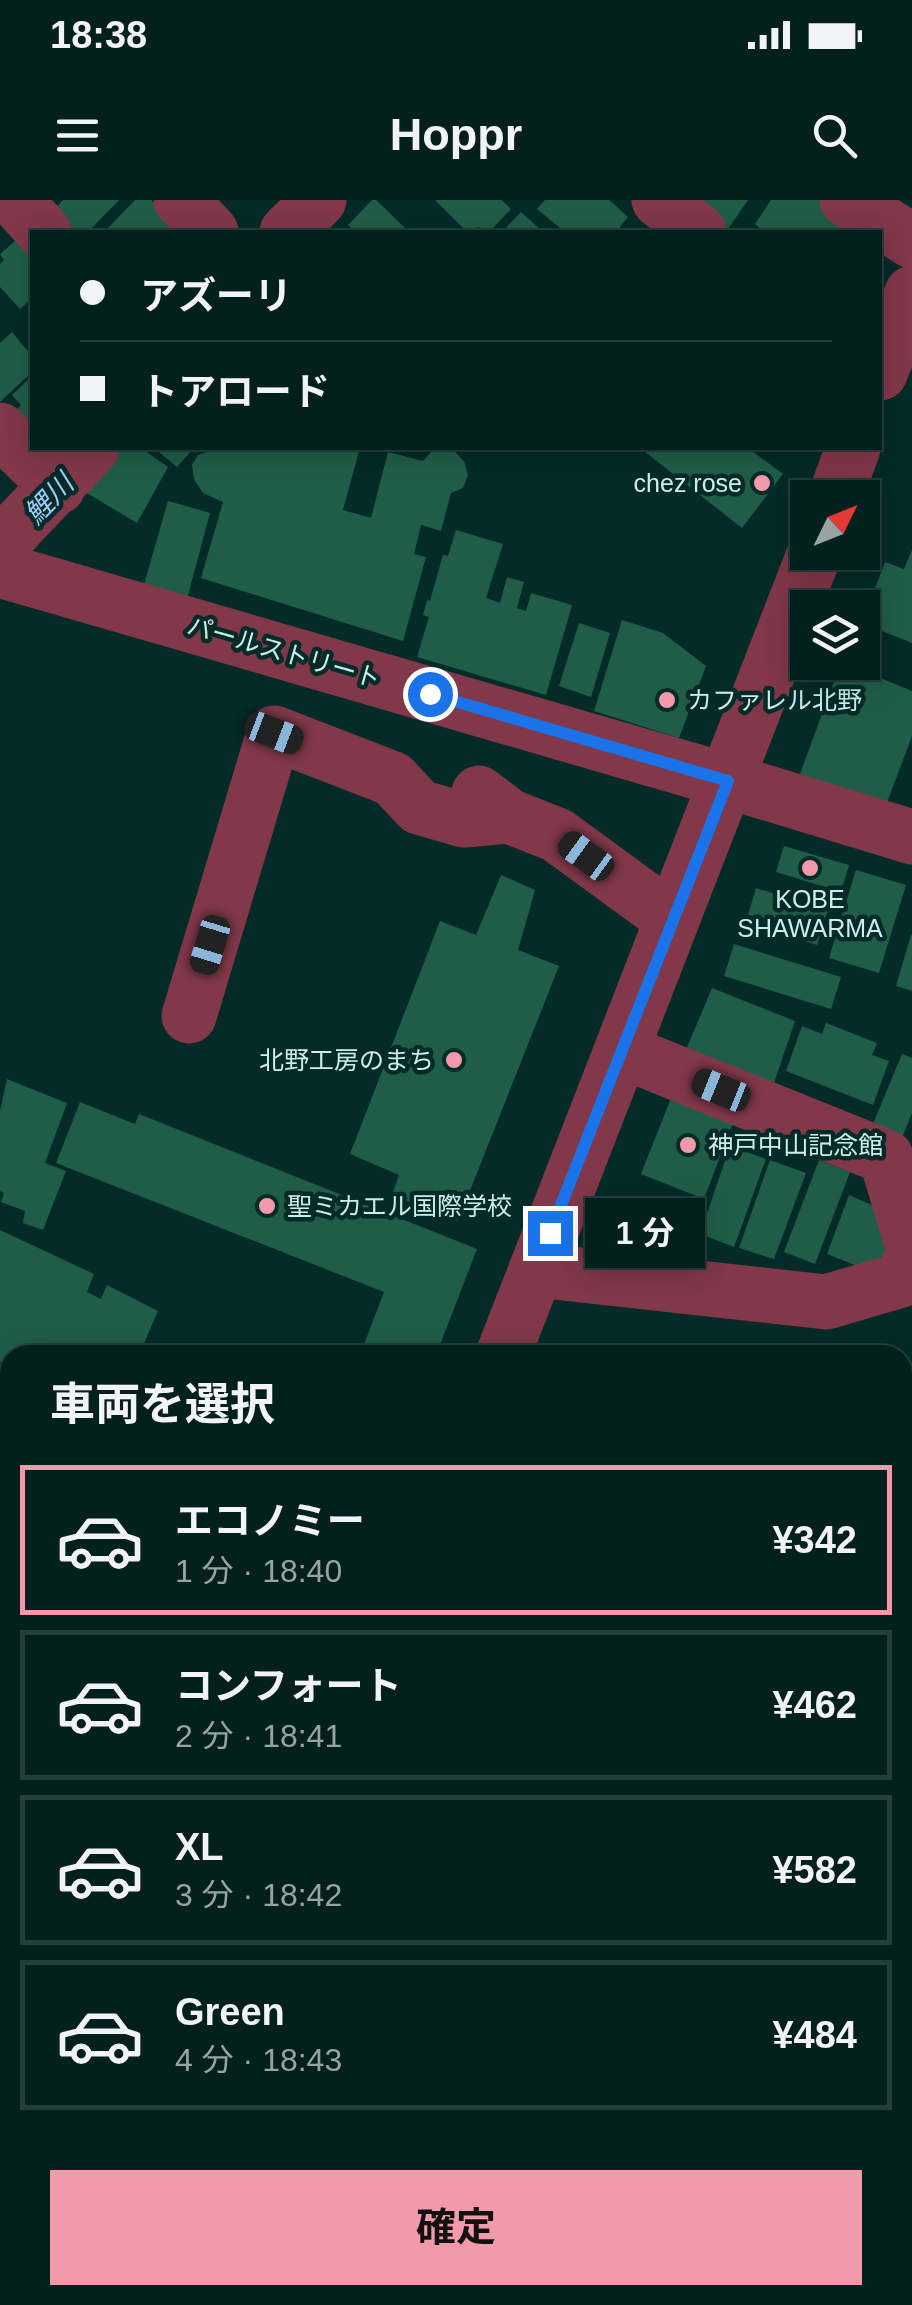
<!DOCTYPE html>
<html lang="ja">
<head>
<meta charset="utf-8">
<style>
	:root { --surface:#03201e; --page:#112d2b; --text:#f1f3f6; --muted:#97a3a4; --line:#243e3c; --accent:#f39aaa }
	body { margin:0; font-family:Arial,"Noto Sans JP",sans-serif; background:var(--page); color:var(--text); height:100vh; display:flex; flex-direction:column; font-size:38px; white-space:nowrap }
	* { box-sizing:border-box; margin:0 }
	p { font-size:32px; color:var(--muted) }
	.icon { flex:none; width:55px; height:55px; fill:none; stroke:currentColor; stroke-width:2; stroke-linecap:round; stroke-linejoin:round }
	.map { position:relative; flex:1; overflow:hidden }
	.sheet { position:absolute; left:0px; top:1145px; width:912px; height:960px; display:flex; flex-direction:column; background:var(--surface); border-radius:30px 30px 0 0; box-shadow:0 5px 25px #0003,0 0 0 2px var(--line) }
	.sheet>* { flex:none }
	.hud { position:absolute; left:30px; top:30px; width:852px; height:220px; border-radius:0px; box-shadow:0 5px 25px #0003,0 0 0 2px var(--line); display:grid; align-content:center; height:220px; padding:0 50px; background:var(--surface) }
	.needle { width:65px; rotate:47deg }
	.buttons { position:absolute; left:790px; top:280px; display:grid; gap:20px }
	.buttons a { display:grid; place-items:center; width:90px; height:90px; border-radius:0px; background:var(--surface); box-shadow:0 5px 25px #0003,0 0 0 2px var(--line); font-size:50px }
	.end { position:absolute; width:45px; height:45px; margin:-22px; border:12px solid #1a73e8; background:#fff; box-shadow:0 0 0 5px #fff }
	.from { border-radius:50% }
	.bubble { position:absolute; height:70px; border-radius:0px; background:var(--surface); box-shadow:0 5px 25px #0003,0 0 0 2px var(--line); font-size:32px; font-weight:700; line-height:70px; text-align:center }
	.car { position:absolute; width:30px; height:60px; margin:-30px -15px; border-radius:12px; box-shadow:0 0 8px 2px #0007; background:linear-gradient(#222 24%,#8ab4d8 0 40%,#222 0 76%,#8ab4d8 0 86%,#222 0) }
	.hud b { display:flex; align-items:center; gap:35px; height:95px; font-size:38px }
	.hud b+b { border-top:2px solid var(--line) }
	.hud i { width:25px; height:25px; background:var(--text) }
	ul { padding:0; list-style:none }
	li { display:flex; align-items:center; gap:30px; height:150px; margin:0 20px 15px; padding:0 30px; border:5px solid var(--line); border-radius:0px }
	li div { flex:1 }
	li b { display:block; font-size:38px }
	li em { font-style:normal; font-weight:700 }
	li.selected { border-color:var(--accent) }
	li>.icon { width:90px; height:90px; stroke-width:1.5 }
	h2 { padding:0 50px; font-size:45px; line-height:120px }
	.action { display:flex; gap:20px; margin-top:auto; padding:20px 50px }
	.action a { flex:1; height:115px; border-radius:0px; background:var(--accent); color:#111; font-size:40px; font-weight:700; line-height:115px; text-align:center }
	.status { display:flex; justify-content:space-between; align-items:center; height:70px; padding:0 50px; background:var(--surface); direction:ltr }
	.status svg { height:28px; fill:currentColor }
	header { display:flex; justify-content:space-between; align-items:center; height:130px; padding:0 50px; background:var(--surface); font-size:45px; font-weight:700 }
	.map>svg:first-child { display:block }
</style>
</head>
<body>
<div class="status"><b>18:38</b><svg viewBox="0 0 49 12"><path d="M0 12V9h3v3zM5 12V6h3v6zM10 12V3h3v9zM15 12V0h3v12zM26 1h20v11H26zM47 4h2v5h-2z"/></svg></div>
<header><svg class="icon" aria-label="menu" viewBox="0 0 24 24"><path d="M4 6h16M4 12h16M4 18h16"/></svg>Hoppr<svg class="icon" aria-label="search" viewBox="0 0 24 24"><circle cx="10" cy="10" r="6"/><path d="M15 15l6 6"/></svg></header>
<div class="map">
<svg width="912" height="2105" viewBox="0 0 912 2105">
	<rect width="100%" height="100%" fill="#042b28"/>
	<g fill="#205d49">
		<path d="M63 0H119L88 32H75L54 10Z"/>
		<path d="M135 0H151L176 22 166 32H111L107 29Z"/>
		<path d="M372 0H376L409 32H356L348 25Z"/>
		<path d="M435 0H502L511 9 489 32 478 27 467 32Z"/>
		<path d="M545 0H609L628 17 616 32H565L537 9Z"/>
		<path d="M681 0H748L726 32Z"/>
		<path d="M771 0H823L858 32H764L755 24Z"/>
		<path d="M521 12 543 32H502Z"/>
		<path d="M22 35 32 46V98L20 109 0 87V64L4 60 0 54Z"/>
		<path d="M12 132 32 156V172L0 202V143Z"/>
		<path d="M32 176V230L16 210 21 205 12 195Z"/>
		<path d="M116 248H141L168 267 137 323 85 292Z"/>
		<path d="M154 248H194L177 267Z"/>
		<path d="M218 248H360L343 310 371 318 388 252 423 261 433 250 451 248 464 261 468 275 463 288 451 293 441 331 421 325 414 354 426 357 403 441 201 378 223 302 203 293 194 279 192 265 198 255Z"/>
		<path d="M640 248H748L783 274 742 328Z"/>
		<path d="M168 301 210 313 187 399 143 388Z"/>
		<path d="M456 330 503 344 486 398 500 403 507 377 524 382 517 408 526 411 531 393 572 405 546 495 417 457 429 417 423 415 427 400 430 401 443 355 448 356Z"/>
		<path d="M912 350V443L862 423 885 362 904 369Z"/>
		<path d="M622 420 663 433 706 466 679 538 594 511Z"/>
		<path d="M579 423 610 433 591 497 559 486Z"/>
		<path d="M841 462 912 491V536L885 608 800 574Z"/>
		<path d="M784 646 849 665 841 692 776 672Z"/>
		<path d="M856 670 906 685 879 773 829 758Z"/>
		<path d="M501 675 535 690 518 750 559 766 458 1021 392 995 399 975 350 954 440 721 476 735Z"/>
		<path d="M756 688 828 710 817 745 746 722Z"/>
		<path d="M911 735H912V791L896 786Z"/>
		<path d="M734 744 841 777 831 809 724 776Z"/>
		<path d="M712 788 795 821 773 886 685 852Z"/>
		<path d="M826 823 877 843 872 855 889 861 873 905 786 871 802 826 822 834Z"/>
		<path d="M902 854 912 858V913L900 943 870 931Z"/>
		<path d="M7 879 67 903 45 963 66 971 43 1030 23 1023 25 1011 1 1002 4 993 0 991V911Z"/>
		<path d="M673 893 735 917 704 999 641 974Z"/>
		<path d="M80 902 135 924 139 914 477 1049 436 1155H360L384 1092 56 963Z"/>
		<path d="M730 946 766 959 734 1047 700 1034Z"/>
		<path d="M770 960 806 973 774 1059 739 1048Z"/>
		<path d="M819 960 850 972 815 1064 784 1052Z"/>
		<path d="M849 995 886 1011 896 1050 860 1067 827 1054Z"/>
		<path d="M0 1030 94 1074 87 1092 101 1099 107 1085 158 1111 139 1155H10V1166L0 1162Z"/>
		<path d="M0 1202 10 1205V1293L0 1290Z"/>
		<path d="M902 1305 912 1307V1440L902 1438Z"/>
		<path d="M0 1306 10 1308V1380L0 1378Z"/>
		<path d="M902 1487 912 1489V1698L902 1696Z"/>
		<path d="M10 1847V1941L0 1923V1853Z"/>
		<path d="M902 1985 912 1988V2015L903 2038Z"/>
		<path d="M0 2019 10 2023V2095H37L33 2105H0Z"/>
		<path d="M226 2095H343L339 2105H222Z"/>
		<path d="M414 2095H524L520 2105H421L411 2101Z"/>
		<path d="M589 2095H730L725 2105H583Z"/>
		<path d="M794 2095H883L879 2105H814Z"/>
	</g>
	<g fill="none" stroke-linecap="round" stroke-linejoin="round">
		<g stroke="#813849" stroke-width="55">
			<path d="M15 0 44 32"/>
			<path d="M181 0 211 32"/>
			<path d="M659 0 699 32"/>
			<path d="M847 0 912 41"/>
			<path d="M287 32 319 0"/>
			<path d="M880 173 912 93"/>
			<path d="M0 230 58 287"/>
			<path d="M835 298 853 248"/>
			<path d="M0 345 92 248"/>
			<path d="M0 370 728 581 912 637"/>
			<path d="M479 593 509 616 557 635 672 719"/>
			<path d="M189 816 274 533 393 579 419 607 464 620 509 616"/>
			<path d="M622 851 886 957 912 1044"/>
			<path d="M536 1070 826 1102 901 1080 912 1057"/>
			<path d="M503 1155 815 352"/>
			<path d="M136 2105 139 2095"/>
			<path d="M548 2105 553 2095"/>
			<path d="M912 2105V2104"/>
		</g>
		<g stroke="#db406d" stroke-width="55">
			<path d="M0 1555 10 1557"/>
			<path d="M0 1676 10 1678"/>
			<path d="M902 1778 912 1780"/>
			<path d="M902 1902 912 1905"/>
		</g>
	</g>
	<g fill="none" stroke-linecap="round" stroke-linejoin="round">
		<path stroke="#1a73e8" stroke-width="12" d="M430 494 728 581 550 1033"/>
	</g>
	<g fill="#f39aaa" stroke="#042b28" stroke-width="4">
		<circle cx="762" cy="283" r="10"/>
		<circle cx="667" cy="500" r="10"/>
		<circle cx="810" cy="668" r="10"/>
		<circle cx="454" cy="860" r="10"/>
		<circle cx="688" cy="945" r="10"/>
		<circle cx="267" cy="1006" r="10"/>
	</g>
	<g text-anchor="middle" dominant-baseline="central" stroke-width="9" stroke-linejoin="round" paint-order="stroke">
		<g font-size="25" fill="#ccede9" stroke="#042b28" text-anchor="start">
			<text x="742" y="283" text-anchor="end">chez rose</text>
			<text x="687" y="500">カファレル北野</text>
			<text x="810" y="699" text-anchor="middle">KOBE<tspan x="810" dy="29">SHAWARMA</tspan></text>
			<text x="434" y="860" text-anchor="end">北野工房のまち</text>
			<text x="708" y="945">神戸中山記念館</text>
			<text x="287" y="1006">聖ミカエル国際学校</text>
		</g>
		<g font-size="25" fill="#ccede9" stroke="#042b28">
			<text transform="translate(284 452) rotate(16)">パールストリート</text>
		</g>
		<g font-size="28" font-style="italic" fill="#9dcbf6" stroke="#042b28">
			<text transform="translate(49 299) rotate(-46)">鯉川</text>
		</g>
	</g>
</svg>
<div class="buttons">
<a><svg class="needle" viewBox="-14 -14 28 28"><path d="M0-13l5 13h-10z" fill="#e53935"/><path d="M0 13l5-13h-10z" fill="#97a3a4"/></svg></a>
<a><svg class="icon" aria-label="layers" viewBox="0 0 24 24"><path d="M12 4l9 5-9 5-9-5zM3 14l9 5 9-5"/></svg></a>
</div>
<i class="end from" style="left:430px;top:494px"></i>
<i class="end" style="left:550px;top:1033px"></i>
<div class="bubble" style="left:585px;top:998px;width:120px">1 分</div>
<i class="car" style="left:274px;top:533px;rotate:111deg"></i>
<i class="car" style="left:586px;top:656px;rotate:306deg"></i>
<i class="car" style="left:210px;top:745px;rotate:197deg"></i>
<i class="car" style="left:721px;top:890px;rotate:292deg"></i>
<div class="hud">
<b><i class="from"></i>アズーリ</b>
<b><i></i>トアロード</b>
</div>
<section class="sheet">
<h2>車両を選択</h2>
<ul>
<li class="selected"><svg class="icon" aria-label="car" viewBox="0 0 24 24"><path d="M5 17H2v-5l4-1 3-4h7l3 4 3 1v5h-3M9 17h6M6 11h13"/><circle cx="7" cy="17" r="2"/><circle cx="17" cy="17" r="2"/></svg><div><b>エコノミー</b><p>1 分 · 18:40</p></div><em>¥342</em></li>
<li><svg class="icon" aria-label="car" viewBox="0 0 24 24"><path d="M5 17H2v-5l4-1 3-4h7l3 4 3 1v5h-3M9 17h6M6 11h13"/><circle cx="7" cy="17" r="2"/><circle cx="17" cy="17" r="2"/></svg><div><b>コンフォート</b><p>2 分 · 18:41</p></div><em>¥462</em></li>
<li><svg class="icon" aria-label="car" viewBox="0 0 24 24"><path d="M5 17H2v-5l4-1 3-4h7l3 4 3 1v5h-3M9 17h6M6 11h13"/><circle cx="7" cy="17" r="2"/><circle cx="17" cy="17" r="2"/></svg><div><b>XL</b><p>3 分 · 18:42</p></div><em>¥582</em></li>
<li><svg class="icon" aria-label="car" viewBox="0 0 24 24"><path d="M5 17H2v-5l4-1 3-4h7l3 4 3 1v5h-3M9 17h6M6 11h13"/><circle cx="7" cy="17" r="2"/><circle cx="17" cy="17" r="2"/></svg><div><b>Green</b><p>4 分 · 18:43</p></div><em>¥484</em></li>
</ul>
<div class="action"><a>確定</a></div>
</section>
</div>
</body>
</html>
